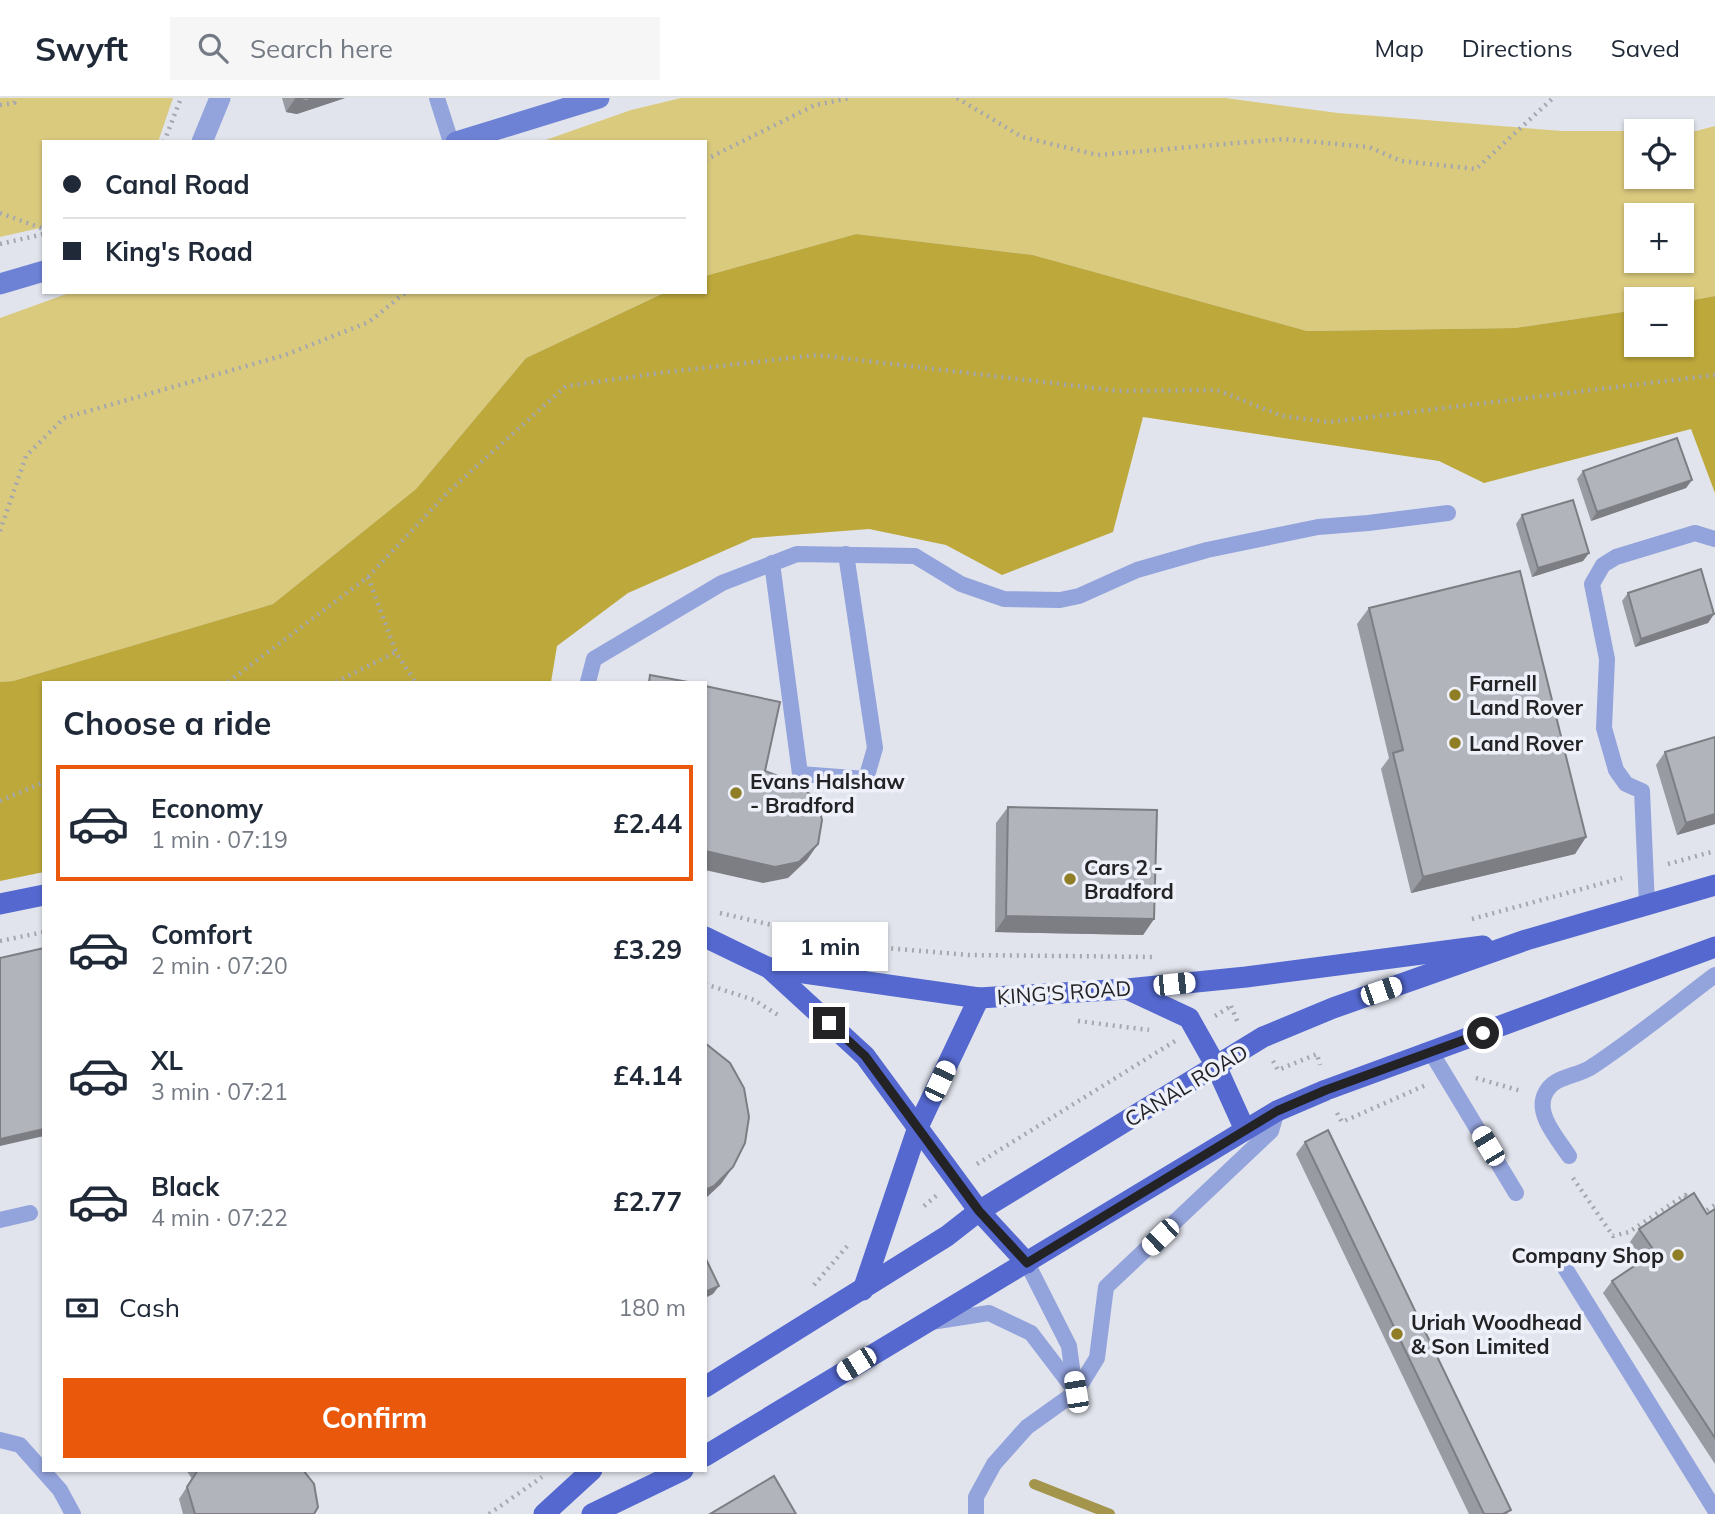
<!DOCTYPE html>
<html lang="en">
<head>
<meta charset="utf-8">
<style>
	:root { --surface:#fff; --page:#f6f6f7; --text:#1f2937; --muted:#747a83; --line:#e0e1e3; --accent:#ea580c }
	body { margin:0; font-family:Mulish,sans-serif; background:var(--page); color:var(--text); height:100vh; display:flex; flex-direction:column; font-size:26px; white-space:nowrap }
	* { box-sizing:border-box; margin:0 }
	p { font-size:23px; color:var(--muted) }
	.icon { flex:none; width:38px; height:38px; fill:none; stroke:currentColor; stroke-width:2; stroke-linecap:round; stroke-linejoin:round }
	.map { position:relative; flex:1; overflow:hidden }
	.details { position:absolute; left:42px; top:583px; width:665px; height:791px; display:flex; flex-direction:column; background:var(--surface); border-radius:0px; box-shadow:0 2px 5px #0004 }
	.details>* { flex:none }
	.hud { position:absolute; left:42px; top:42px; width:665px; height:154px; border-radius:0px; box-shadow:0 2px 5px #0004; display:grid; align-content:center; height:154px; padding:0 21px; background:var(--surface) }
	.tools { position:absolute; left:1624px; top:21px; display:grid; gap:14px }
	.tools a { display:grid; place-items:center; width:70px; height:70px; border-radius:0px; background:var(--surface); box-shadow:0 2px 5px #0004; font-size:35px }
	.end { position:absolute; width:32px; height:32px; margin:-16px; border:9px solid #232326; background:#fff; box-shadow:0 0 0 4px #fff }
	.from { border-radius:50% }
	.bubble { position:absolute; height:49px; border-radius:0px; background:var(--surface); box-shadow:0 2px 5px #0004; font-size:23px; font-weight:700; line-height:49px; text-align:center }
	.car { position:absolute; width:21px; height:42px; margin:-21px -10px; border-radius:9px; box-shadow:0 0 5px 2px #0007; background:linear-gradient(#fff 24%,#345 0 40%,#fff 0 76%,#345 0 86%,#fff 0) }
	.hud b { display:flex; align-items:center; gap:24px; height:66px; font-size:26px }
	.hud b+b { border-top:2px solid var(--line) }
	.hud i { width:18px; height:18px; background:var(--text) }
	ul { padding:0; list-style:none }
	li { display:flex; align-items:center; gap:21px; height:116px; margin:0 14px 10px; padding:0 7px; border:4px solid transparent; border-radius:0px }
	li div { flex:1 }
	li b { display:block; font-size:26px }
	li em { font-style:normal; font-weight:700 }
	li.selected { border-color:var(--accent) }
	li>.icon { width:63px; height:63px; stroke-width:1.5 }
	h2 { padding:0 21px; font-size:32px; line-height:84px }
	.pay { display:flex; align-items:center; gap:18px; height:77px; padding:0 21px; font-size:26px }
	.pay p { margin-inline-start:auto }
	.primary-button { display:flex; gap:14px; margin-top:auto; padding:14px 21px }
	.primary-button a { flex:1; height:80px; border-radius:0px; background:var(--accent); color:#fff; font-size:28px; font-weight:700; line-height:80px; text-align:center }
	header { display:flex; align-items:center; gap:42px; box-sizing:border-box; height:98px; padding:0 35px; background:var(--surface); border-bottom:2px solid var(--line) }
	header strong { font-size:33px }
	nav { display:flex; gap:38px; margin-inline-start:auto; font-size:24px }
	.search { width:490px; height:63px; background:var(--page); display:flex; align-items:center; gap:18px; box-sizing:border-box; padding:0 24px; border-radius:0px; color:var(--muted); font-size:26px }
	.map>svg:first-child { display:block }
</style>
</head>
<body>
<header>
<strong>Swyft</strong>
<div class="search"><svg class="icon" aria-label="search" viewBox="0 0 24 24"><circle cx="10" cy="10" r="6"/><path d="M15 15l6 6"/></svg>Search here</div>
<nav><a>Map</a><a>Directions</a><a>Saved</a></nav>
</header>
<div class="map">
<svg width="1715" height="1416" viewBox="0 0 1715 1416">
	<rect width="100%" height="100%" fill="#e1e4ec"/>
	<g fill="#daca7e" fill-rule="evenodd">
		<path d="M0 0H173L158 44H44V129L0 139Z"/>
		<path d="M681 0H1225L1338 15 1562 33H1636V79H1682V33H1696L1715 28V198L1682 204V201H1636V212L1515 230 1307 233 1033 157 856 136 705 178V44H540L631 12ZM1636 117H1682V163H1636Z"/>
		<path d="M72 194H666L526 260 416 391 273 506 13 583 0 584V220Z"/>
	</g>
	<path fill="#bda83b" d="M856 136 1033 157 1307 233 1515 230 1636 212V247H1682V204L1715 198V395L1691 331 1484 385 1439 363 1143 319 1113 434 1002 477 946 447 869 431 753 440 628 495 557 548 551 584H44V774L0 783V584L13 583 273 506 416 391 526 260 666 194H705V178Z"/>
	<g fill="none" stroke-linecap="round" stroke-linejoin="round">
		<path stroke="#a4954c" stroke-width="10" d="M1034 1386 1110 1416"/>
		<g stroke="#a5a7ae" stroke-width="4.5" stroke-dasharray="2 5" stroke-linecap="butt">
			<path d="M957 0 1022 39 1098 57 1283 41 1369 49 1401 63 1476 71 1553 0"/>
			<path d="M0 7 14 5 17 0"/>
			<path d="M164 44 181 0"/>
			<path d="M705 62 815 7 851 0"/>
			<path d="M0 115 44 131"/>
			<path d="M0 146 44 136"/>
			<path d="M0 433 26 358 64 320 285 257 369 224 406 194"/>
			<path d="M368 479 396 554 415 584"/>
			<path d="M228 584 368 479 449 393 566 288 667 274 817 257 1119 293 1217 292 1282 318 1329 324 1715 277"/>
			<path d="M336 584 396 554"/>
			<path d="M0 703 44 684"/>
			<path d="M1668 766 1715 753"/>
			<path d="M720 815 863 848 969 857 1155 859"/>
			<path d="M1472 821 1622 780"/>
			<path d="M0 843 44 834"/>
			<path d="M705 886 754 902 778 917"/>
			<path d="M1231 908 1238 925"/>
			<path d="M1215 918 1231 908"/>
			<path d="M1078 923 1149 932"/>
			<path d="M1273 963 1278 972 1317 956 1320 967"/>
			<path d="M1476 980 1521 993"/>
			<path d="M1337 1015 1342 1024 1426 987"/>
			<path d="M977 1066 1175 943"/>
			<path d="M1573 1080 1613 1138 1629 1134 1685 1097 1691 1104"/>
			<path d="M924 1108 937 1097"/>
			<path d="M1701 1116 1715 1107"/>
			<path d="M814 1187 849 1146"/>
			<path d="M489 1416 542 1379"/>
		</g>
		<g stroke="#93a3dc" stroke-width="16">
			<path d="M437 0 451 44"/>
			<path d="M772 465 800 676 866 681 875 650 846 456"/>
			<path d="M588 584 594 561 722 485 797 456 915 458 961 486 1004 501 1060 502 1079 498 1137 472 1207 452 1318 429 1368 425 1448 415"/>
			<path d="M1647 807 1642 693 1626 686 1616 672 1604 630 1607 561 1592 486 1603 467 1616 459 1695 435 1715 441"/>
			<path d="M1431 954 1516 1095"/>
			<path d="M1569 1058C1558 1041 1535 1016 1545 996 1553 978 1575 979 1590 970 1633 942 1674 908 1715 877"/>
			<path d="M0 1122 30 1115"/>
			<path d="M1560 1162 1715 1412"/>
			<path d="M1027 1165 1069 1248 1075 1292"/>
			<path d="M931 1224 989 1215 1031 1235 1076 1294"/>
			<path d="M0 1342 20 1347 60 1392 73 1416"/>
			<path d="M976 1416V1399L994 1366 1027 1329 1076 1294 1097 1260 1106 1189 1271 1033 1277 1013"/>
		</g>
		<path stroke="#93a3dc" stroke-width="21" d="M202 44 220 0"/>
		<g stroke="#6e82d5" stroke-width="21">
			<path d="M456 44 599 0"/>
			<path d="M0 186 44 173"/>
		</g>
		<g stroke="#5468cf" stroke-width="21">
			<path d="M0 806 44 797"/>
			<path d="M705 839 769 870 865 958 979 1113 1027 1165"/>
			<path d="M769 870 979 900 1127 891 1246 879 1483 848"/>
			<path d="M1129 892 1189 920 1216 968 1245 1032"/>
			<path d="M863 1192 918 1029 979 900"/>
			<path d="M705 1289 947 1138 979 1113 1263 939 1333 910 1526 842 1715 787"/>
			<path d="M705 1358 1277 1013 1326 992 1715 849"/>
			<path d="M544 1416 592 1372"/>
			<path d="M592 1416 683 1372"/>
		</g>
	</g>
	<g fill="#999ba2">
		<path d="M282 0H345L297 16 286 14Z"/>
		<path d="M1583 373 1692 382 1686 390 1591 423 1577 381Z"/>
		<path d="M1522 417 1589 455 1583 463 1532 479 1516 426Z"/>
		<path d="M1628 495 1714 516 1708 525 1635 549 1622 503Z"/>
		<path d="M1369 510 1586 739 1575 756 1411 795 1381 671 1389 660 1357 526Z"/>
		<path d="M1665 654 1715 726 1677 737 1656 667Z"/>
		<path d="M1008 709 1154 821 1143 837 995 834 996 725Z"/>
		<path d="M1305 1044 1508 1416H1469L1296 1056Z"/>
		<path d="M1715 1111V1366L1603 1195 1612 1183 1643 1162 1630 1144 1639 1131 1707 1116Z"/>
		<path d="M186 1372H303L314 1416H183L179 1401 192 1381Z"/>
	</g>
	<g fill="#7d7e84">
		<path d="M316 0H345L297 16 286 14 295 1Z"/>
		<path d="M1692 382 1686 390 1591 423 1597 414Z"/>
		<path d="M1589 455 1583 463 1532 479 1538 470Z"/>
		<path d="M1714 516 1708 525 1635 549 1641 541Z"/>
		<path d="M1715 716V726L1677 737 1686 725Z"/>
		<path d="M1586 739 1575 756 1411 795 1423 779Z"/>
		<path d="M818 746 807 762 788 780 763 785 705 772V753Z"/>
		<path d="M1006 818 1154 821 1143 837 995 834Z"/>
		<path d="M44 1031V1038L0 1048V1041Z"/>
		<path d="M733 1069 721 1086 705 1101V1092Z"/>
		<path d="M719 1188 713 1196 705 1200V1194Z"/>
	</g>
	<g fill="#b2b4bc" stroke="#7d7e84" stroke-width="2">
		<path d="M295 0H316L306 3Z"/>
		<path d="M1677 340 1692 382 1597 414 1583 373Z"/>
		<path d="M1573 402 1589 455 1538 470 1522 417Z"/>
		<path d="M1701 471 1714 516 1641 541 1628 495Z"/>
		<path d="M1520 473 1586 739 1423 779 1393 655 1403 652 1369 510Z"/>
		<path d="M650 577 688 584H649Z"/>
		<path d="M705 588 780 604 765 673 793 684 817 701 822 722 818 746 799 764 775 769 705 753Z"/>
		<path d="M1715 639V716L1686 725 1665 654Z"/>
		<path d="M1008 709 1157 712 1154 821 1006 818Z"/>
		<path d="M44 850V1031L0 1041V860Z"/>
		<path d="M705 945 730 965 744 990 749 1019 745 1045 733 1069 714 1088 705 1092Z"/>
		<path d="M1328 1032 1511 1412 1503 1416H1484L1305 1044Z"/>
		<path d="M1694 1095 1707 1116 1715 1111V1340L1612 1183 1655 1154 1639 1131Z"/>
		<path d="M705 1159 719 1188 705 1194Z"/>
		<path d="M198 1372H303L314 1386 318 1409 314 1416H195L187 1389Z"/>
		<path d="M774 1378 796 1416H710Z"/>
	</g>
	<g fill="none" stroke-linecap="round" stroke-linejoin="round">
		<path stroke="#232326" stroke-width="9" d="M829 925 865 958 979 1113 1027 1165 1277 1013 1326 992 1483 935"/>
	</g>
	<g fill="#8f7e25" stroke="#eef1f9" stroke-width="2.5">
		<circle cx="1455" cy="597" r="7"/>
		<circle cx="1455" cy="645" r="7"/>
		<circle cx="736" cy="695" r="7"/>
		<circle cx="1070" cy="781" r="7"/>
		<circle cx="1678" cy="1157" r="7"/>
		<circle cx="1397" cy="1236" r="7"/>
	</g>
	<g text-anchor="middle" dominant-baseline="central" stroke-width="7" stroke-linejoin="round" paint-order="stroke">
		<g font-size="21" font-weight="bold" fill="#232326" stroke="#eef1f9" text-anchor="start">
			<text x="1469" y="585">Farnell<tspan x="1469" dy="24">Land Rover</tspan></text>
			<text x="1469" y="645">Land Rover</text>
			<text x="750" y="683">Evans Halshaw<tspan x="750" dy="24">- Bradford</tspan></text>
			<text x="1084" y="769">Cars 2 -<tspan x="1084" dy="24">Bradford</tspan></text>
			<text x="1664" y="1157" text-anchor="end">Company Shop</text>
			<text x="1411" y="1224">Uriah Woodhead<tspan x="1411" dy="24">&amp; Son Limited</tspan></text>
		</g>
		<g font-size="21" fill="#232326" stroke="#eef1f9">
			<text transform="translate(1064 894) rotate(-4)">KING'S ROAD</text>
			<text transform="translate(1186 987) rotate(-31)">CANAL ROAD</text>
		</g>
	</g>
</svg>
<div class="tools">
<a><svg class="icon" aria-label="locate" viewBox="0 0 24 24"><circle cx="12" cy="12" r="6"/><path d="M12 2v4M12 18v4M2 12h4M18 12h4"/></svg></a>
<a>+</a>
<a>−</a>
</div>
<i class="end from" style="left:1483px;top:935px"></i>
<i class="end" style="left:829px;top:925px"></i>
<div class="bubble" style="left:772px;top:824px;width:116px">1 min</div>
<i class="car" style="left:1174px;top:886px;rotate:84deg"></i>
<i class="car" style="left:1381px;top:893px;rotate:71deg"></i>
<i class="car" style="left:940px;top:983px;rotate:25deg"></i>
<i class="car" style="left:1488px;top:1048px;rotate:329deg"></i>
<i class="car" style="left:1160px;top:1139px;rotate:226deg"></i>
<i class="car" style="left:856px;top:1266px;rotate:238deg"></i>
<i class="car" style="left:1076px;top:1294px;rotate:351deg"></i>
<div class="hud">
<b><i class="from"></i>Canal Road</b>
<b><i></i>King's Road</b>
</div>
<section class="details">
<h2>Choose a ride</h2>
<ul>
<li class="selected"><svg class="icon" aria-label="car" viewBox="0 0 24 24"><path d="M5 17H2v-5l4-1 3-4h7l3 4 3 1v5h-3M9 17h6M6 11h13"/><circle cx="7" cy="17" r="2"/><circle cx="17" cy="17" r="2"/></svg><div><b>Economy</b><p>1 min · 07:19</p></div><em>£2.44</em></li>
<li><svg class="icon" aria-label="car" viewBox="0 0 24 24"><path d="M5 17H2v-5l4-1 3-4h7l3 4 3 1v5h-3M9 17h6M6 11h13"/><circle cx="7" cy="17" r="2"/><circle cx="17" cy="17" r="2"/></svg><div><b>Comfort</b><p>2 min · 07:20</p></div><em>£3.29</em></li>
<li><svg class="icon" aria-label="car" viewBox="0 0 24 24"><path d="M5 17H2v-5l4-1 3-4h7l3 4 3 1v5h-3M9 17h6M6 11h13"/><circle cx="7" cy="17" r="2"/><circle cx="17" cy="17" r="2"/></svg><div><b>XL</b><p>3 min · 07:21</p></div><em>£4.14</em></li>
<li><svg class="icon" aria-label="car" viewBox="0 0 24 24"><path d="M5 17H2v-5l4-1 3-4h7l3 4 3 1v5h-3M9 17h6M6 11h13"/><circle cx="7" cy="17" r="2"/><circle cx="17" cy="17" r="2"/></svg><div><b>Black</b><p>4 min · 07:22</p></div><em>£2.77</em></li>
</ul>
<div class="pay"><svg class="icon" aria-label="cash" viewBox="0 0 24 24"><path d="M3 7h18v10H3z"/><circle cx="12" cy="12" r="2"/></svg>Cash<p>180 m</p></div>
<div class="primary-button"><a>Confirm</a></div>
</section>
</div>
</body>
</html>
